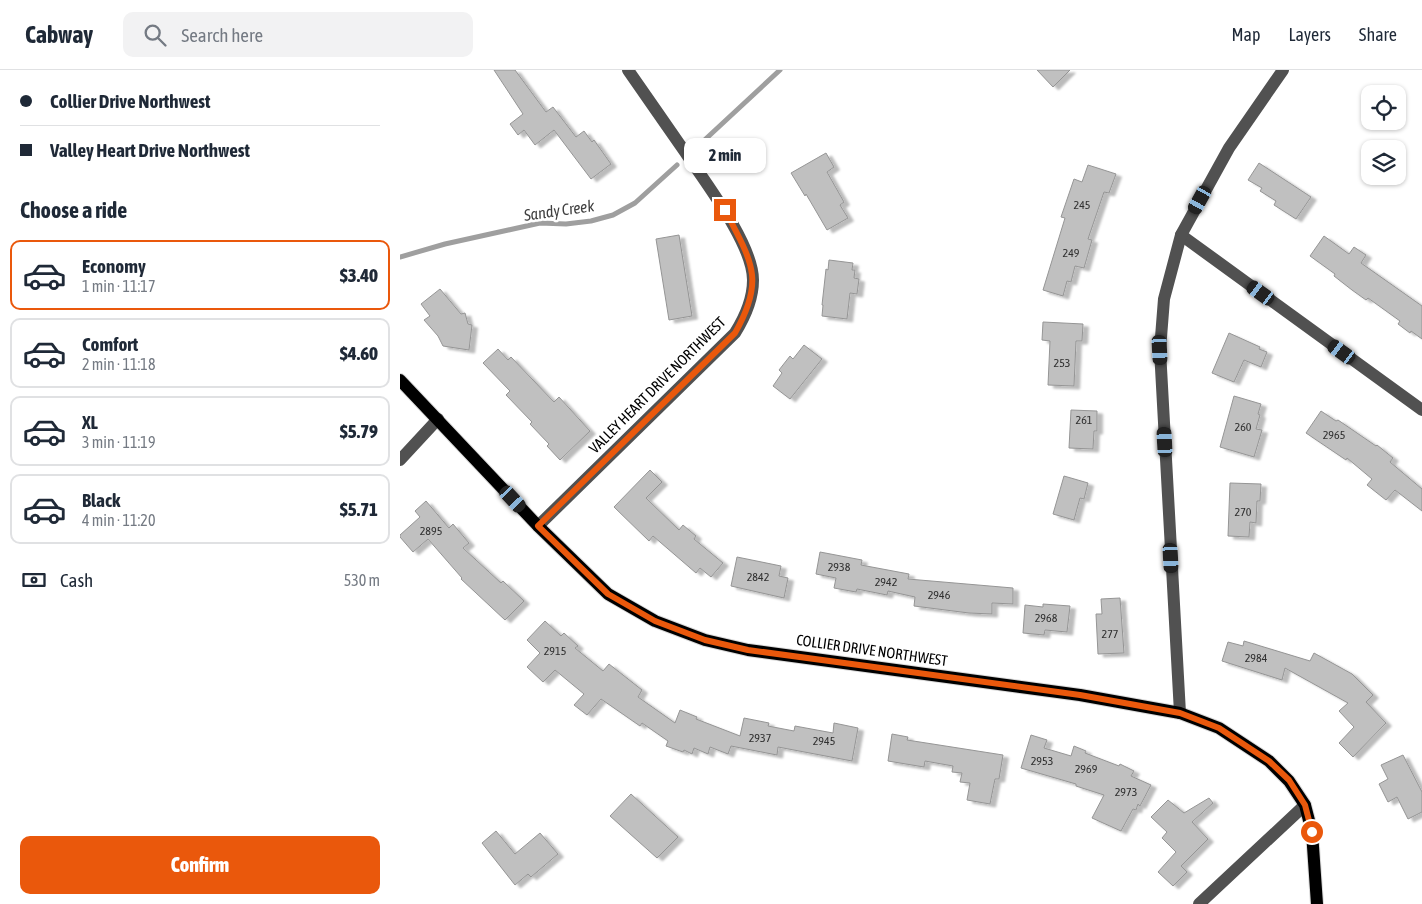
<!DOCTYPE html>
<html lang="en">
<head>
<meta charset="utf-8">
<style>
	:root { --surface:#fff; --page:#f2f2f3; --text:#1f2937; --muted:#747a83; --line:#e0e1e3; --accent:#ea580c }
	body { margin:0; font-family:"Asap Condensed",sans-serif; background:var(--page); color:var(--text); height:100vh; display:flex; flex-direction:column; font-size:19px; white-space:nowrap }
	* { box-sizing:border-box; margin:0 }
	p { font-size:16px; color:var(--muted) }
	.icon { flex:none; width:28px; height:28px; fill:none; stroke:currentColor; stroke-width:2; stroke-linecap:round; stroke-linejoin:round }
	.map { position:relative; flex:1; overflow:hidden }
	.sheet { display:flex; flex-direction:column; background:var(--surface); width:400px }
	.sheet>* { flex:none }
	.banner { display:grid; align-content:center; height:110px; padding:0 20px; background:var(--surface) }
	.buttons { position:absolute; left:961px; top:15px; display:grid; gap:10px }
	.buttons a { display:grid; place-items:center; width:45px; height:45px; border-radius:10px; background:var(--surface); box-shadow:0 1px 4px #0004; font-size:25px }
	.end { position:absolute; width:22px; height:22px; margin:-11px; border:6px solid #ea580c; background:#fff; box-shadow:0 0 0 2px #fff }
	.from { border-radius:50% }
	.bubble { position:absolute; height:35px; border-radius:10px; background:var(--surface); box-shadow:0 1px 4px #0004; font-size:16px; font-weight:800; line-height:35px; text-align:center }
	.car { position:absolute; width:15px; height:30px; margin:-15px -8px; border-radius:6px; box-shadow:0 0 4px 1px #0007; background:linear-gradient(#222 24%,#8ab4d8 0 40%,#222 0 76%,#8ab4d8 0 86%,#222 0) }
	.banner b { display:flex; align-items:center; gap:18px; height:48px; font-size:19px }
	.banner b+b { border-top:1px solid var(--line) }
	.banner i { width:12px; height:12px; background:var(--text) }
	ul { padding:0; list-style:none }
	li { display:flex; align-items:center; gap:15px; height:70px; margin:0 10px 8px; padding:0 10px; border:2px solid var(--line); border-radius:10px }
	li div { flex:1 }
	li b { display:block; font-size:19px }
	li em { font-style:normal; font-weight:800 }
	li.on { border-color:var(--accent) }
	li>.icon { width:45px; height:45px; stroke-width:1.5 }
	h2 { padding:0 20px; font-size:22px; line-height:60px }
	.pay { display:flex; align-items:center; gap:12px; height:55px; padding:0 20px; font-size:19px }
	.pay p { margin-inline-start:auto }
	.cta { display:flex; gap:10px; margin-top:auto; padding:10px 20px }
	.cta a { flex:1; height:58px; border-radius:10px; background:var(--accent); color:#fff; font-size:20px; font-weight:800; line-height:58px; text-align:center }
	header { display:flex; align-items:center; gap:30px; box-sizing:border-box; height:70px; padding:0 25px; background:var(--surface); border-bottom:1px solid var(--line) }
	header strong { font-size:24px }
	nav { display:flex; gap:28px; margin-inline-start:auto; font-size:18px }
	.search { width:350px; height:45px; background:var(--page); display:flex; align-items:center; gap:12px; box-sizing:border-box; padding:0 18px; border-radius:10px; color:var(--muted); font-size:19px }
	main { display:flex; flex:1; min-height:0 }
	.map>svg:first-child { display:block }
</style>
</head>
<body>
<header>
<strong>Cabway</strong>
<div class="search"><svg class="icon" aria-label="search" viewBox="0 0 24 24"><circle cx="10" cy="10" r="6"/><path d="M15 15l6 6"/></svg>Search here</div>
<nav><a>Map</a><a>Layers</a><a>Share</a></nav>
</header>
<main>
<section class="sheet">
<div class="banner">
<b><i class="from"></i>Collier Drive Northwest</b>
<b><i></i>Valley Heart Drive Northwest</b>
</div>
<h2>Choose a ride</h2>
<ul>
<li class="on"><svg class="icon" aria-label="car" viewBox="0 0 24 24"><path d="M5 17H2v-5l4-1 3-4h7l3 4 3 1v5h-3M9 17h6M6 11h13"/><circle cx="7" cy="17" r="2"/><circle cx="17" cy="17" r="2"/></svg><div><b>Economy</b><p>1 min · 11:17</p></div><em>$3.40</em></li>
<li><svg class="icon" aria-label="car" viewBox="0 0 24 24"><path d="M5 17H2v-5l4-1 3-4h7l3 4 3 1v5h-3M9 17h6M6 11h13"/><circle cx="7" cy="17" r="2"/><circle cx="17" cy="17" r="2"/></svg><div><b>Comfort</b><p>2 min · 11:18</p></div><em>$4.60</em></li>
<li><svg class="icon" aria-label="car" viewBox="0 0 24 24"><path d="M5 17H2v-5l4-1 3-4h7l3 4 3 1v5h-3M9 17h6M6 11h13"/><circle cx="7" cy="17" r="2"/><circle cx="17" cy="17" r="2"/></svg><div><b>XL</b><p>3 min · 11:19</p></div><em>$5.79</em></li>
<li><svg class="icon" aria-label="car" viewBox="0 0 24 24"><path d="M5 17H2v-5l4-1 3-4h7l3 4 3 1v5h-3M9 17h6M6 11h13"/><circle cx="7" cy="17" r="2"/><circle cx="17" cy="17" r="2"/></svg><div><b>Black</b><p>4 min · 11:20</p></div><em>$5.71</em></li>
</ul>
<div class="pay"><svg class="icon" aria-label="cash" viewBox="0 0 24 24"><path d="M3 7h18v10H3z"/><circle cx="12" cy="12" r="2"/></svg>Cash<p>530 m</p></div>
<div class="cta"><a>Confirm</a></div>
</section>
<div class="map">
<svg width="1022" height="834" viewBox="0 0 1022 834">
	<defs>
		<filter id="shadow"><feDropShadow dx="5.5" dy="3" stdDeviation="1" flood-color="#0004"/></filter>
	</defs>
	<rect width="100%" height="100%" fill="#fff"/>
	<g fill="none" stroke-linecap="round" stroke-linejoin="round">
		<g stroke="#9f9f9f" stroke-width="5">
			<path d="M297 77 380 0"/>
			<path d="M0 187 45 174 140 153 166 154 191 151 213 145 235 133 277 95"/>
		</g>
	</g>
	<g fill="#c0c0c0" stroke="#959595" filter="url(#shadow)">
		<path d="M94 0H115L146 42 153 37 176 67 184 61 192 72 194 70 211 94 191 109 154 60 135 75 124 60 118 65 110 54 123 44Z"/>
		<path d="M637 0H670L653 17Z"/>
		<path d="M426 83 434 97 427 102 444 132 440 135 448 148 427 160 406 124 405 126 391 103Z"/>
		<path d="M859 93 911 127 896 149 874 135 876 131 860 121 862 118 848 110Z"/>
		<path d="M688 95 716 104 709 123 704 122 688 169 692 170 684 198 675 196 671 212 667 211 663 226 643 220 665 148 661 147 674 109 682 112Z"/>
		<path d="M279 165 292 246 269 250 256 169Z"/>
		<path d="M924 166 949 184 954 177 966 185 961 193 1022 236V269L1011 261 1010 263 998 254 1000 251 968 228 966 230 952 220 934 206 935 204 910 186Z"/>
		<path d="M429 190 453 193 452 200H455L454 208 459 209 457 224 450 223 447 249 422 246 423 235H422L426 199 428 200Z"/>
		<path d="M40 219 61 244 65 243 68 254 72 255 69 280 43 276 38 266 24 250 30 246 21 234Z"/>
		<path d="M643 252 683 254 682 271H676L674 316 648 315 650 271 642 270Z"/>
		<path d="M829 263 860 277 859 279 867 282 861 297 844 290 834 312 812 303Z"/>
		<path d="M404 275 422 289 390 329 373 316 382 303 379 300 390 286 393 289Z"/>
		<path d="M98 279 108 290 111 287 154 332 159 327 190 361 160 390 147 376 149 374 130 354 132 352 106 325 110 321 83 293Z"/>
		<path d="M834 326 861 334 858 344 860 345 856 359 862 360 854 387 820 377Z"/>
		<path d="M671 340 697 341V361H694L693 379 669 378Z"/>
		<path d="M921 341 936 351 938 350 976 376 977 375 993 388 990 392 1022 419V441L995 420 986 430 967 415 972 409 947 388 946 390 906 363Z"/>
		<path d="M250 400 262 412 246 428 279 460 283 455 296 466 294 469 323 493 311 507 300 498 296 503 253 466 249 471 214 437Z"/>
		<path d="M664 406 688 413 684 429 680 428 674 450 653 444Z"/>
		<path d="M830 413 861 414 860 431H857L856 453 850 452 849 467 828 466Z"/>
		<path d="M26 431 49 458 53 454 69 473 63 478 101 513 103 511 124 531 105 550 61 509 62 508 28 469 13 482 0 467V465L20 447 15 441Z"/>
		<path d="M420 482 462 490 461 495 509 504 508 509 613 518V534L592 533V544L569 543 514 536 515 527 488 521 487 525 457 519 456 522 434 518 436 508 416 504Z"/>
		<path d="M337 487 381 496 379 506 388 508 384 528 331 516Z"/>
		<path d="M720 528 724 583 698 584 696 544H702L701 529Z"/>
		<path d="M643 534 670 536 667 562 645 560 644 565 623 563 625 535 643 537Z"/>
		<path d="M145 551 161 566 164 563 178 576 175 578 203 601 209 594 242 620 238 627 275 653 280 640 297 647 296 649 340 666 344 648 369 653 368 656 394 661 395 656 433 663 434 653 458 658 452 691 378 677 377 685 331 676 328 684 310 677 308 684 294 678 292 684 284 680 283 682 266 676 268 671 242 653 240 656 201 629 187 645 174 635 184 624 155 600 143 612 127 597 140 583 127 570Z"/>
		<path d="M844 571 910 591 914 583 952 604 973 625 966 632 986 653 953 687 939 673 954 657 939 641 948 633 885 598 882 610 822 591 828 572 843 576Z"/>
		<path d="M492 664 508 667 507 670 603 685 599 709H595L590 734 567 730 570 713 560 712 562 703 552 702 553 696 525 691 524 697 488 691Z"/>
		<path d="M631 665 647 670 644 678 671 686 674 676 686 681 685 683 719 696 720 694 734 701 731 706 751 715 740 736 738 734 736 740 733 739 721 761 692 748 704 725 676 716V714L621 698Z"/>
		<path d="M1003 685 1022 722V742L1008 749 997 727 988 732 979 714 988 709 981 695Z"/>
		<path d="M231 724 278 767 257 788 210 746Z"/>
		<path d="M809 728 813 733 792 752 808 769 781 796 787 802 773 816 758 802 776 782 762 768 767 762 751 747 768 730 784 743Z"/>
		<path d="M96 761 115 784 140 763 158 784 131 807 128 804 115 815 82 773Z"/>
	</g>
	<g fill="none" stroke-linecap="round" stroke-linejoin="round">
		<defs>
			<path id="major" d="M0 310 138 456 208 524 255 551 305 570 348 580 680 625 780 643 819 658 869 691 889 711 905 735 912 762 917 834"/>
		</defs>
		<use href="#major" stroke="#dbdbdb" stroke-width="14"/>
		<g stroke="#515151" stroke-width="12">
			<path d="M781 165 1022 340"/>
			<path d="M0 390 38 349"/>
			<path d="M138 456 335 263C345 247 353 230 353 210 353 174 305 112 285 82 266 55 247 27 228 0"/>
			<path d="M780 643 760 280 764 229 781 165 829 78 883 0"/>
			<path d="M799 834 905 735"/>
		</g>
		<use href="#major" stroke="#000" stroke-width="12"/>
	</g>
	<g fill="none" stroke-linecap="round" stroke-linejoin="round">
		<path stroke="#ea580c" stroke-width="6" d="M325 140C351 191 366 209 335 263L138 456 208 524 255 551 305 570 348 580 680 625 780 643 819 658 869 691 889 710 905 735 912 762"/>
	</g>
	<g text-anchor="middle" dominant-baseline="central" stroke-width="5" stroke-linejoin="round" paint-order="stroke">
		<g font-size="12" fill="#303030">
			<text x="682" y="135">245</text>
			<text x="671" y="183">249</text>
			<text x="662" y="293">253</text>
			<text x="684" y="350">261</text>
			<text x="843" y="357">260</text>
			<text x="934" y="365">2965</text>
			<text x="843" y="442">270</text>
			<text x="31" y="461">2895</text>
			<text x="439" y="497">2938</text>
			<text x="358" y="507">2842</text>
			<text x="486" y="512">2942</text>
			<text x="539" y="525">2946</text>
			<text x="646" y="548">2968</text>
			<text x="710" y="564">277</text>
			<text x="155" y="581">2915</text>
			<text x="856" y="588">2984</text>
			<text x="360" y="668">2937</text>
			<text x="424" y="671">2945</text>
			<text x="642" y="691">2953</text>
			<text x="686" y="699">2969</text>
			<text x="726" y="722">2973</text>
		</g>
		<g font-size="15" fill="#000" stroke="#fff">
			<text transform="translate(257 315) rotate(-45)">VALLEY HEART DRIVE NORTHWEST</text>
			<text transform="translate(472 580) rotate(8)">COLLIER DRIVE NORTHWEST</text>
		</g>
		<g font-size="16" font-style="italic" fill="#404040" stroke="#fff">
			<text transform="translate(159 140) rotate(-8)">Sandy Creek</text>
		</g>
	</g>
</svg>
<div class="buttons">
<a><svg class="icon" aria-label="locate" viewBox="0 0 24 24"><circle cx="12" cy="12" r="6"/><path d="M12 2v4M12 18v4M2 12h4M18 12h4"/></svg></a>
<a><svg class="icon" aria-label="layers" viewBox="0 0 24 24"><path d="M12 4l9 5-9 5-9-5zM3 14l9 5 9-5"/></svg></a>
</div>
<i class="end from" style="left:912px;top:762px"></i>
<i class="end" style="left:325px;top:140px"></i>
<div class="bubble" style="left:284px;top:68px;width:82px">2 min</div>
<i class="car" style="left:800px;top:130px;rotate:209deg"></i>
<i class="car" style="left:861px;top:223px;rotate:306deg"></i>
<i class="car" style="left:760px;top:280px;rotate:177deg"></i>
<i class="car" style="left:942px;top:282px;rotate:306deg"></i>
<i class="car" style="left:765px;top:372px;rotate:357deg"></i>
<i class="car" style="left:113px;top:429px;rotate:137deg"></i>
<i class="car" style="left:771px;top:488px;rotate:177deg"></i>
</div>
</main>
</body>
</html>
